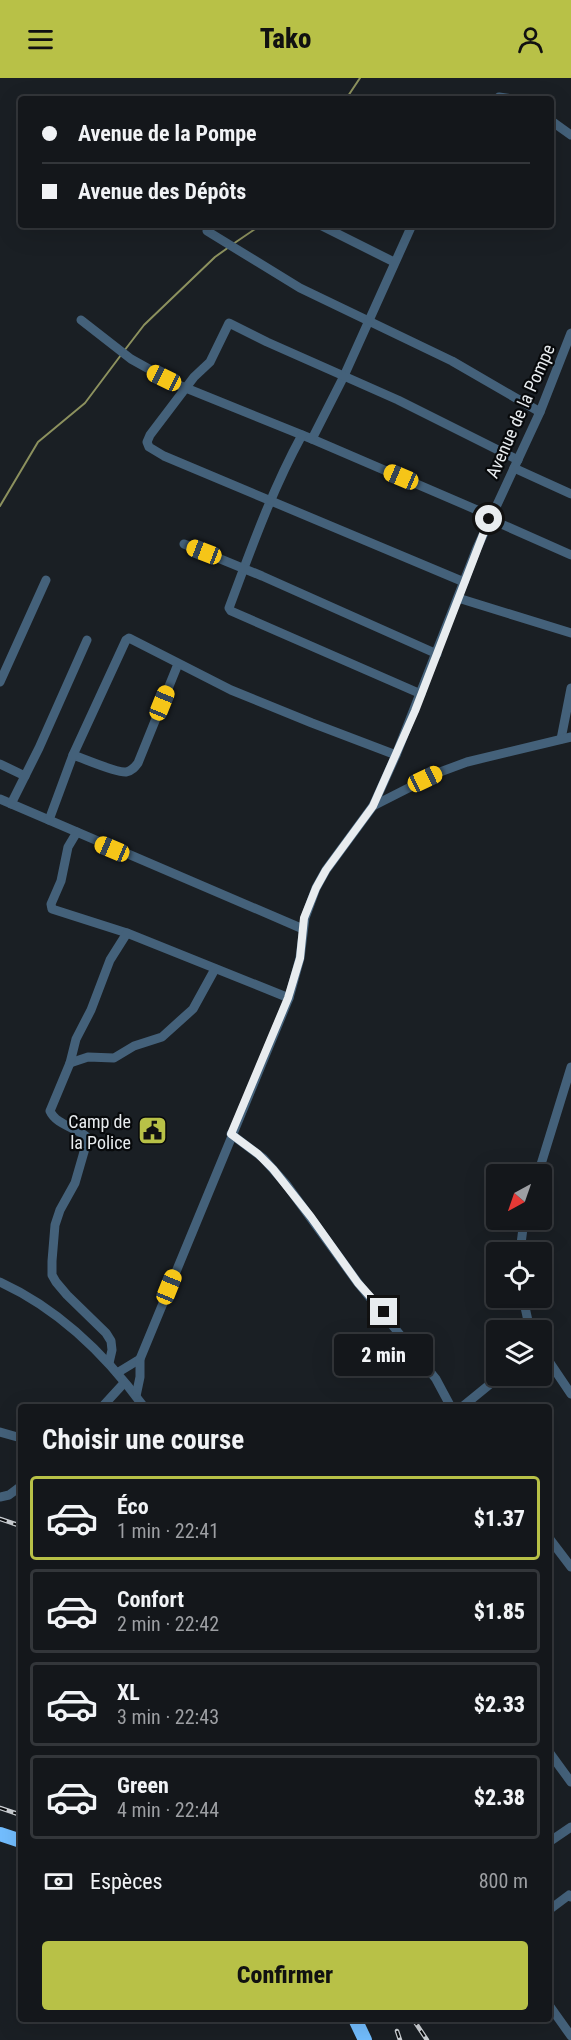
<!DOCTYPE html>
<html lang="fr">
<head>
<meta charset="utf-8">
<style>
	:root { --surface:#14171b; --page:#212428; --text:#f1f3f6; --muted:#9d9fa3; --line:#33363a; --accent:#b8c147 }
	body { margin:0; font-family:"Roboto Condensed",sans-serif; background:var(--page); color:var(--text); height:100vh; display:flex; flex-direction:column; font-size:22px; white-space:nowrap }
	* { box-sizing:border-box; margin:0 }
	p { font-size:20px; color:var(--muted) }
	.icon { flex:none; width:33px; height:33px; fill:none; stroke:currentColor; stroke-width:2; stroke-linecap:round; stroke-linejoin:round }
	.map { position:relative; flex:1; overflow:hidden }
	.details { position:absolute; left:18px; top:1326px; width:534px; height:618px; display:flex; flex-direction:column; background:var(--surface); border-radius:6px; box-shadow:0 6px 24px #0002,0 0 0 2px var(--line) }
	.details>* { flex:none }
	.banner { position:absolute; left:18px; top:18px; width:536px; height:132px; border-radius:6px; box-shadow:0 6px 24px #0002,0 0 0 2px var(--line); display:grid; align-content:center; height:132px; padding:0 24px; background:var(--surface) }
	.needle { width:39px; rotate:220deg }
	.buttons { position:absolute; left:486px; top:1086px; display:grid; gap:12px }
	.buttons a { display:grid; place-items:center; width:66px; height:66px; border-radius:6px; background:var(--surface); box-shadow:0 6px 24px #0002,0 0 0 2px var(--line); font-size:30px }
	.end { position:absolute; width:27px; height:27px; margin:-14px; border:8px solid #e8ecef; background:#111; box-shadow:0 0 0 3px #111 }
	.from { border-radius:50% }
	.bubble { position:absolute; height:42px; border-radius:6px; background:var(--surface); box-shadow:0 6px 24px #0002,0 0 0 2px var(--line); font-size:20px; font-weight:800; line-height:42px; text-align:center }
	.car { position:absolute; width:18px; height:36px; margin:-18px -9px; border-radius:8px; box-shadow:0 0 4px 2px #0007; background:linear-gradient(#f5c518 24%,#345 0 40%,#f5c518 0 76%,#345 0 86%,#f5c518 0) }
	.banner b { display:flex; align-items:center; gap:21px; height:57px; font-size:22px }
	.banner b+b { border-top:2px solid var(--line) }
	.banner i { width:15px; height:15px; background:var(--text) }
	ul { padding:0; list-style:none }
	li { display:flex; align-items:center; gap:18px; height:84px; margin:0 12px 9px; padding:0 12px; border:3px solid var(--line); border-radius:6px }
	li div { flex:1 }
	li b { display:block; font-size:22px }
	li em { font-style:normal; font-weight:800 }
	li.selected { border-color:var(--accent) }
	li>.icon { width:54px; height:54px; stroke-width:1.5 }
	h2 { padding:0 24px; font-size:27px; line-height:72px }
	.pay { display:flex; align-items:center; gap:15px; height:66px; padding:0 24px; font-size:22px }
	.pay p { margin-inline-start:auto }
	.primary-button { display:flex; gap:12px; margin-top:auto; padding:12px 24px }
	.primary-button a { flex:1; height:69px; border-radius:6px; background:var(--accent); color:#111; font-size:24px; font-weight:800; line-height:69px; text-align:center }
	header { display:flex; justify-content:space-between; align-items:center; height:78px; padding:0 24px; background:var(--accent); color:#111; font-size:27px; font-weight:800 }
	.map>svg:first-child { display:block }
</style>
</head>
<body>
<header><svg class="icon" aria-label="menu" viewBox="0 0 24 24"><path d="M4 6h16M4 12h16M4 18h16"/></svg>Tako<svg class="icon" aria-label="person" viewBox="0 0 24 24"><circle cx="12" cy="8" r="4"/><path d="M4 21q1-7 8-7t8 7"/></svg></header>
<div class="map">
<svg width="571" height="1962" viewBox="0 0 571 1962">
	<rect width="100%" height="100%" fill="#1a1f24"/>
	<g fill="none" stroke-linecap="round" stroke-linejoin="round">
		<g stroke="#8c915e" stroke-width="2">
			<path d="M346 21 360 0"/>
			<path d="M233 166 261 147"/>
			<path d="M124 273 144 247 215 179 229 169"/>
			<path d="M0 428 38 364 85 325 121 277"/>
		</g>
		<g stroke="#44617a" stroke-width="9">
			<path d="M497 21 499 19 513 21"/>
			<path d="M550 42 571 57"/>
			<path d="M320 147 394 184"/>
			<path d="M207 153 300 210 452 283 540 334"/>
			<path d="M81 242 131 281 176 306 312 361 491 438"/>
			<path d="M302 357C272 412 251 471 229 530L231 533 421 616"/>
			<path d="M312 361 344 298 412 147"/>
			<path d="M514 390 571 416"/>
			<path d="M490 441 571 477"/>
			<path d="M184 466 262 498 437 576"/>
			<path d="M464 504 164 378 149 369 147 364 150 357 194 299 210 284 229 245 267 264 398 322 518 382"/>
			<path d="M458 520 571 555"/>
			<path d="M0 604 46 502"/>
			<path d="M561 661 571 610"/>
			<path d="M73 677C85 681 116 695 126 694 132 693 135 689 138 685L178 586"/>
			<path d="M0 686 25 698"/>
			<path d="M0 721 303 851"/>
			<path d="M11 726 39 670 87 562"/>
			<path d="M373 728 440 694 467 684 571 659"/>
			<path d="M49 742 73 677 126 562 129 560 231 612 312 645 396 677"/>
			<path d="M77 754 68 769 61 803 51 826 52 831 127 855 289 920"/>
			<path d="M70 985 88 979 114 980 134 968 162 959 193 931 215 891"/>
			<path d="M231 1056 263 1080 286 1106 358 1205 436 1301 451 1329"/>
			<path d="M538 1096 571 989"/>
			<path d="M520 1174 524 1142"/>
			<path d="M0 1204C59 1231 106 1277 144 1329"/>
			<path d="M523 1220 530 1252"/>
			<path d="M542 1273 571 1316"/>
			<path d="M109 1285 112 1272 111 1263 106 1255 67 1217 56 1204 52 1197V1183L55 1147 60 1132 75 1105 88 1060C78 1050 56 1047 50 1033L70 985 76 961 91 932 110 882 127 855"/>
			<path d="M117 1295 140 1281"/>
			<path d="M136 1318 140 1299V1281L289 920 300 880 305 840 316 810 326 792 373 728 396 677 477 470 540 334 571 255"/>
			<path d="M102 1329 124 1305"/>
			<path d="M462 1329 500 1298"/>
			<path d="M0 1354 21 1360"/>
			<path d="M0 1419 9 1417 21 1408"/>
			<path d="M549 1460 571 1489"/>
			<path d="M549 1674 571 1704"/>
			<path d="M549 1764 571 1749"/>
			<path d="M549 1832 569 1817 571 1819"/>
			<path d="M549 1927 571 1958"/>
		</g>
		<g stroke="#73beff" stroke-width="14">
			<path d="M0 1756 21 1763"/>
			<path d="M355 1941 365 1962"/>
		</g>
		<defs>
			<g id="rail">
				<path d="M0 1441 21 1448"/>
				<path d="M0 1730 21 1737"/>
				<path d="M413 1941 427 1962"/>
				<path d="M397 1953 400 1962"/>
			</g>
		</defs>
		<use href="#rail" stroke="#cdd1d5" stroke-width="4.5"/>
		<use href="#rail" stroke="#07090b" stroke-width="2" stroke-dasharray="7" stroke-linecap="butt"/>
	</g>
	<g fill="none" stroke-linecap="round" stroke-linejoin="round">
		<path stroke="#e8ecef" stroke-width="8" d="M384 1234 358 1205 311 1139 273 1091 258 1076 231 1056 288 920 300 880 304 840 316 810 326 792 373 728 415 633 489 441"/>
	</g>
	<defs>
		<symbol id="civic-square" viewBox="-11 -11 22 22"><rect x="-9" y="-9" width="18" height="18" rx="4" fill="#b8c147" stroke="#07090b"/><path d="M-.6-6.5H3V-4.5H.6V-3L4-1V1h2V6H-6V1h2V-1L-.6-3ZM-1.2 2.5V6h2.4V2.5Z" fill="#111"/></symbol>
	</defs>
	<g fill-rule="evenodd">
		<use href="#civic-square" x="136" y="1036" width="33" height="33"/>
	</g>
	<g text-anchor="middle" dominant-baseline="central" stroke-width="4.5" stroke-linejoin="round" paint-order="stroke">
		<g font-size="18" fill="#e8ecef" stroke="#07090b">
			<text transform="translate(520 333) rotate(-66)">Avenue de la Pompe</text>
		</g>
		<g font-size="18" fill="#e8ecef" stroke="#07090b" text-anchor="end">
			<text x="131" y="1043">Camp de<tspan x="131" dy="21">la Police</tspan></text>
		</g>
	</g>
</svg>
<div class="buttons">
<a><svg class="needle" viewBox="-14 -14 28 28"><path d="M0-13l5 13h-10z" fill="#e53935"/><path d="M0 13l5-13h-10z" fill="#9d9fa3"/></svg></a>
<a><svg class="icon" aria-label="locate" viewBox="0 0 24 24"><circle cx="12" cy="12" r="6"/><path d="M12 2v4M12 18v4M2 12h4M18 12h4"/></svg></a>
<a><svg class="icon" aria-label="layers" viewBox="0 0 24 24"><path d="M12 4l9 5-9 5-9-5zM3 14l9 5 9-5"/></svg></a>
</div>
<i class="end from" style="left:489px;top:441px"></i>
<i class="end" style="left:384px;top:1234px"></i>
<div class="bubble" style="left:334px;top:1256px;width:99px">2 min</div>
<i class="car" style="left:164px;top:300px;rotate:296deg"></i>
<i class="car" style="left:401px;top:399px;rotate:293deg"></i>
<i class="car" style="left:204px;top:474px;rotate:291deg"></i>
<i class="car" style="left:162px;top:625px;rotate:22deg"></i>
<i class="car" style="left:425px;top:701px;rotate:65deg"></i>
<i class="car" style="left:112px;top:771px;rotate:293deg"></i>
<i class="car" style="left:169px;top:1209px;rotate:22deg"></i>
<div class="banner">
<b><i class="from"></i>Avenue de la Pompe</b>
<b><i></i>Avenue des Dépôts</b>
</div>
<section class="details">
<h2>Choisir une course</h2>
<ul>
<li class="selected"><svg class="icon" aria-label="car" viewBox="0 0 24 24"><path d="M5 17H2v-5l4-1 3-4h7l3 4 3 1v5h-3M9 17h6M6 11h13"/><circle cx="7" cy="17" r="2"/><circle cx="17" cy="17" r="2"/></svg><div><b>Éco</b><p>1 min · 22:41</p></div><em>$1.37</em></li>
<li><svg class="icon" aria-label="car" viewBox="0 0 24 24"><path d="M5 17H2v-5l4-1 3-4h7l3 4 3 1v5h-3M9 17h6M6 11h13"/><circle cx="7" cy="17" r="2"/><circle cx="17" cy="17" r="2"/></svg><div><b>Confort</b><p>2 min · 22:42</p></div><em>$1.85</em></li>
<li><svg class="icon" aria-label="car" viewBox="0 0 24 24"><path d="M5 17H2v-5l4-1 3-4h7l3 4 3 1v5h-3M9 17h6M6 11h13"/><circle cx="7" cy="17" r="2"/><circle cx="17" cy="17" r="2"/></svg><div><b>XL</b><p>3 min · 22:43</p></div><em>$2.33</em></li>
<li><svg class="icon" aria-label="car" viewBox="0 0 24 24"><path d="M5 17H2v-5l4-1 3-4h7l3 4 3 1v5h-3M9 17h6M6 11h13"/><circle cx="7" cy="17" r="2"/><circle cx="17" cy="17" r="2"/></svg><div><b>Green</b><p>4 min · 22:44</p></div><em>$2.38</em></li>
</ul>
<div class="pay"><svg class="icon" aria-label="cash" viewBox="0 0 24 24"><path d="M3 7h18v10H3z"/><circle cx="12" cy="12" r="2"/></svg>Espèces<p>800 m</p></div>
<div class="primary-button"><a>Confirmer</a></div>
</section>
</div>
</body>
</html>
